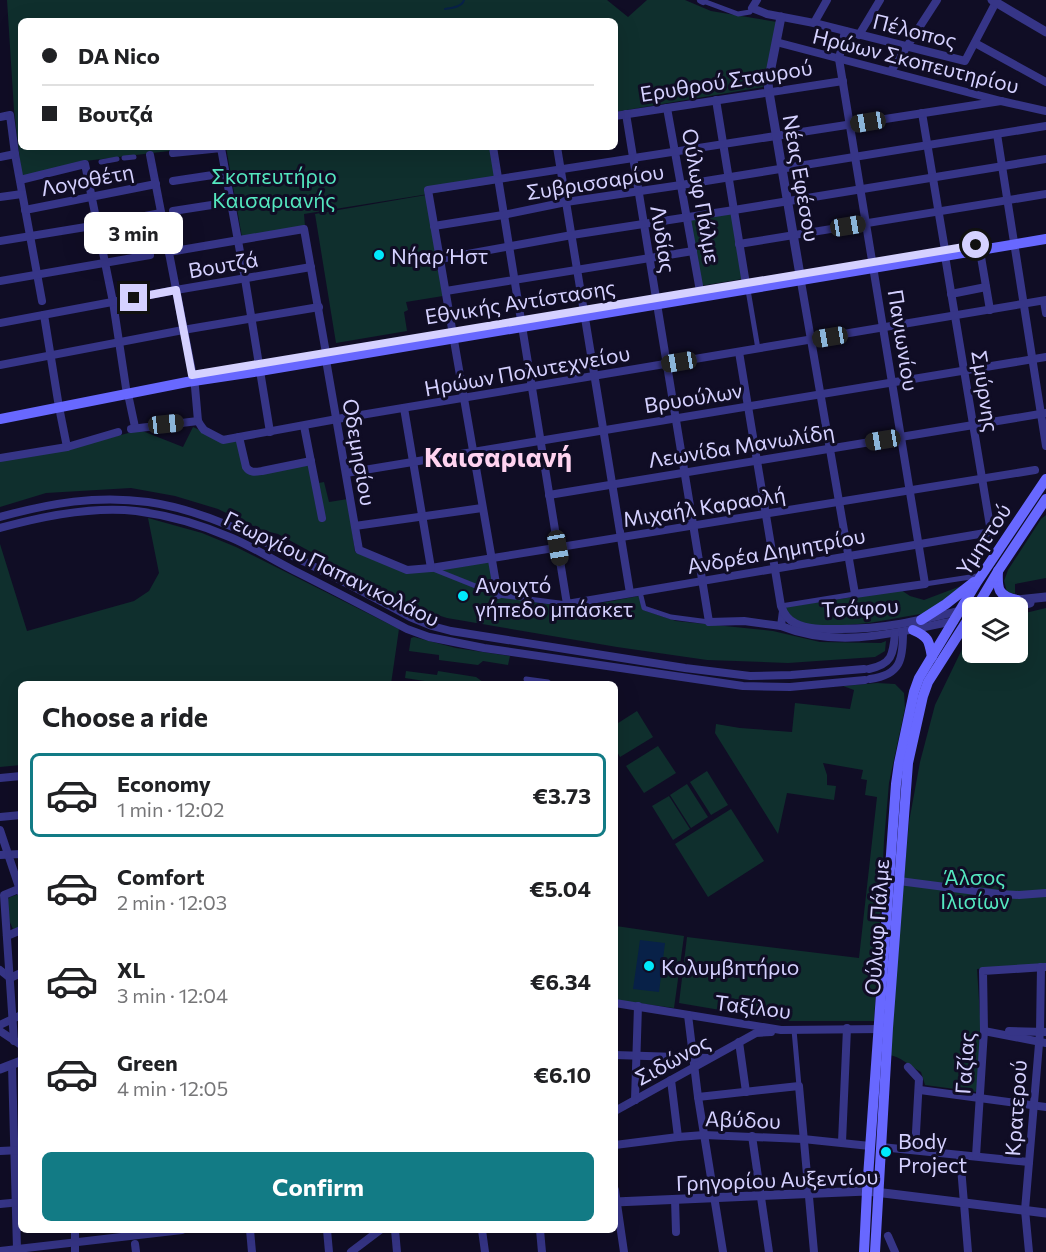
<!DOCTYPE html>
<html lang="en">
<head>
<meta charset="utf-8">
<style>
	:root { --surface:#fff; --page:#f2f2f2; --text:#202124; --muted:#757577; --line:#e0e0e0; --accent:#127b85 }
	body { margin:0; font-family:Commissioner,sans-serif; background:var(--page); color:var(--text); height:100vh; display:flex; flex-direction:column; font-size:22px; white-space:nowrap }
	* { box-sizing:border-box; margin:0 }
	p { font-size:20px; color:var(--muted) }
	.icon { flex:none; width:33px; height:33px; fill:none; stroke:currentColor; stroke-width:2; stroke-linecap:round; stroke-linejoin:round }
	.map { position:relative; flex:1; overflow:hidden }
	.side { position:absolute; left:18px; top:681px; width:600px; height:552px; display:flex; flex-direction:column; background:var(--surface); border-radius:9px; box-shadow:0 6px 24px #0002 }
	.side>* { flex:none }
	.top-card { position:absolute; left:18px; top:18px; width:600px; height:132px; border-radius:9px; box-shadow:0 6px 24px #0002; display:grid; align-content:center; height:132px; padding:0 24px; background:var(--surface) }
	.buttons { position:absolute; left:962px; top:597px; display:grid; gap:12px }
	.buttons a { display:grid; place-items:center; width:66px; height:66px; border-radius:9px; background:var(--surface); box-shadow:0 6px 24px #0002; font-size:30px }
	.end { position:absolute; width:27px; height:27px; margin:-14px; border:8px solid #d5d1ff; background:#111; box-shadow:0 0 0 3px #111 }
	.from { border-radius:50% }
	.bubble { position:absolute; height:42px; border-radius:9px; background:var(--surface); box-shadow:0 6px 24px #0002; font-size:20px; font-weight:700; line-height:42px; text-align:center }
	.car { position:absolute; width:18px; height:36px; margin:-18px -9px; border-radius:8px; box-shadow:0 0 4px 2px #0007; background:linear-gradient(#222 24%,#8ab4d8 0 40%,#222 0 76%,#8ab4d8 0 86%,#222 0) }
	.top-card b { display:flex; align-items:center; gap:21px; height:57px; font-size:22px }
	.top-card b+b { border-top:2px solid var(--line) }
	.top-card i { width:15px; height:15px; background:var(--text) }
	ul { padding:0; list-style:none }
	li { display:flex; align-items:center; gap:18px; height:84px; margin:0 12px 9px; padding:0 12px; border:3px solid transparent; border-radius:9px }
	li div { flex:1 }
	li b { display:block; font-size:22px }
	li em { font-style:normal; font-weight:700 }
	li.on { border-color:var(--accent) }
	li>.icon { width:54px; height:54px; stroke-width:1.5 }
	h2 { padding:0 24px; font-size:27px; line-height:72px }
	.primary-button { display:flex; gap:12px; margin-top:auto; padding:12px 24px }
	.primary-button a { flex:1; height:69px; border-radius:9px; background:var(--accent); color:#fff; font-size:24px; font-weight:700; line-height:69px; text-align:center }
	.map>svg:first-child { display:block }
</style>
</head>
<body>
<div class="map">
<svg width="1046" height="1252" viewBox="0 0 1046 1252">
	<rect width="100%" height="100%" fill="#100d25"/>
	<g fill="#0f2f2d">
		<path d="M7 0H607L628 17 647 0H685L711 11 777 22 763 87 615 112V21H21V147H203L85 161 22 177 14 110Z"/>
		<path d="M226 147H490L497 183 304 214 305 226 242 237Z"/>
		<path d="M426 195 443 296 406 302 408 310 404 312 407 331 336 343 315 214Z"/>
		<path d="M732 213 742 279 700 286 689 220Z"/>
		<path d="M193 427 223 441 238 440 247 471 308 463 313 484 324 482 329 502 348 499 355 552 406 573 489 562 495 596 574 608 639 596 643 610 676 621 773 631 820 642 881 643 886 641 885 651 875 657 788 663 707 660 617 647 447 618 412 607 278 534 262 530 218 509 175 496 131 488 46 493 0 507V461L67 449 140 430 183 447Z"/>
		<path d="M1046 515V578L1015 584V594L1007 592 1004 581 1008 570 1041 519Z"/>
		<path d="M148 518 202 533 236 547 399 629 391 684H21V765L0 767V544L27 631 134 601 149 591 159 573Z"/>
		<path d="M969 583 926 613 869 623 826 627H814L794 619 786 611 785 607 901 590 910 596 924 600Z"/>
		<path d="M1046 608V965L977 969 981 1031 977 1092 925 1085 921 1072C909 1066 901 1056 888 1055L909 822 920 762 935 705 966 641 972 633V652H1017V615Z"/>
		<path d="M414 637 456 648 510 656 508 665 483 661 478 665 439 660V655L409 651 411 638Z"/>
		<path d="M406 671 437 675 438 671 476 677 483 682 503 684H444L405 678Z"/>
		<path d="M877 683 895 684 904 693 905 708 889 783 884 841 879 943 874 1021H784L679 1003 687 937 859 958 877 797 865 795 867 780 861 779 863 770 823 763 827 775V785L836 786 834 800 787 793 778 834 715 733 716 724 740 728 792 732 795 703 850 709 854 690 843 686Z"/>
		<path d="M637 711 653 737 620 757 615 748V725Z"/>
		<path d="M658 746 676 773 644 793 626 766Z"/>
		<path d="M707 771 728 805 711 815 690 782Z"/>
		<path d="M687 784 708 817 691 828 670 795Z"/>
		<path d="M669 796 690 829 673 840 652 806Z"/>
		<path d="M731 809 764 861 708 897 675 844Z"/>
		<path d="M16 895H18L21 904V928L13 929 9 920 7 900 10 897Z"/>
		<path d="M615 924 616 926 684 936 674 1008 615 1000Z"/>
	</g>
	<path fill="#082148" d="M640 940 665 943 659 992 633 989Z"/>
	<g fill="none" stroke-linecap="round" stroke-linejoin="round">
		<path stroke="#082148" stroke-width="2" d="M445 9C452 8 462 7 464 0"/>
		<g stroke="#363587" stroke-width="5">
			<path d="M703 1 738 14 750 12 752 8"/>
			<path d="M124 158 134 157"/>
			<path d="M101 162 117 159"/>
			<path d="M748 290 758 349"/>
			<path d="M433 569 498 595 567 604"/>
			<path d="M925 584 977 576"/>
			<path d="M640 592 644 608 671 617 709 622"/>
			<path d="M781 606 855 594"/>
			<path d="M526 679 548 682 550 684"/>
			<path d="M794 1030 799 1086"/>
		</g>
		<g stroke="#363587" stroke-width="8">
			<path d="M701 0 703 1"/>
			<path d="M757 0 752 8 767 14 814 23 965 61 996 2"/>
			<path d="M814 23 827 0"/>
			<path d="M859 35 880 0"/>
			<path d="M776 42 1001 101 1046 111"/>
			<path d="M975 43 1046 82"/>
			<path d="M891 71 937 0"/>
			<path d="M716 100 746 284"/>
			<path d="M667 108 700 291"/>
			<path d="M922 113 945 250"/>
			<path d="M626 114 656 298"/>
			<path d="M615 116 843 81"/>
			<path d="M0 117 10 115 15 154 42 301"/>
			<path d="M997 134 1046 446"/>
			<path d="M493 147 567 604 991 532 945 256"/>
			<path d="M557 147 630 593"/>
			<path d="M173 153 221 148 245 279 270 432"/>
			<path d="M150 155 195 387 198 421 201 426 204 430 223 440 337 419 1046 300"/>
			<path d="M0 157 15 154"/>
			<path d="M20 180 85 164 113 302 126 388"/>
			<path d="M173 181 226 173"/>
			<path d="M0 197 22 194"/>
			<path d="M25 210 156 184"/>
			<path d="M173 211 231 202"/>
			<path d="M434 226 503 215 566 202 681 185 1046 126"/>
			<path d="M0 241 98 225 161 213"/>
			<path d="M739 244 1046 194"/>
			<path d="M980 251 990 310"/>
			<path d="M169 252 304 229 326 353"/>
			<path d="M440 259 572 235 734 210 1046 159"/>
			<path d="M800 276 855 594 925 584 839 59 845 31"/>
			<path d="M0 281 150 255"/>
			<path d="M446 291 693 251"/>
			<path d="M951 294 986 287"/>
			<path d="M1044 301 1046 313"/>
			<path d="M657 304 709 622 744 621 781 626 783 611"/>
			<path d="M44 315 58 401"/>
			<path d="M0 323 176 290 311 267"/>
			<path d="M739 352 781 606C784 614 788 620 795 623 809 630 826 629 841 629 884 629 918 621 959 611"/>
			<path d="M326 360 359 550 407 570 431 568 1035 470"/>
			<path d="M0 365 183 330 319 307"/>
			<path d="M128 394 135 427"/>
			<path d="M59 407 67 447"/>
			<path d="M404 408 431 568"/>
			<path d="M304 426 322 518"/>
			<path d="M131 429 198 421"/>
			<path d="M239 437 246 467C250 473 255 472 262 471L311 461"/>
			<path d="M0 458 67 447 118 432"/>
			<path d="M346 473 1046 357"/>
			<path d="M549 495 1046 413"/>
			<path d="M0 517C50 503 97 495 148 502 204 510 256 537 305 562 340 580 376 598 410 617L432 626 451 631 685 668 750 676 791 675 864 669"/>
			<path d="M355 526 482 508"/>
			<path d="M0 528C43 516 91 506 136 511 168 515 202 525 232 538 253 547 273 560 293 570 331 589 369 609 407 629L429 637 484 648 743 686 790 687 865 680"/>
			<path d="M498 595 428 190 1001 101"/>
			<path d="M781 626C838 649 896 633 954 621"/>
			<path d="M869 669C892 664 893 655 895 634"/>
			<path d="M870 679C901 675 903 659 903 632"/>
			<path d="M0 778 21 776"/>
			<path d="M0 817 21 815"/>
			<path d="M0 830 21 893"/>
			<path d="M0 855 21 854"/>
			<path d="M899 881 999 894 1019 895 1046 893"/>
			<path d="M7 936 21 930"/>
			<path d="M0 970 10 978 21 973"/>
			<path d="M615 1003 781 1030 883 1029"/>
			<path d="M688 1015 698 1097 723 1252"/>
			<path d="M0 1025 21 1015"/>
			<path d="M0 1031 21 1045"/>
			<path d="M984 1031 1046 1043"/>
			<path d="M1009 1031 1046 1032"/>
			<path d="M14 1041 4 895 21 888"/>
			<path d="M739 1042 746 1092"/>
			<path d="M615 1055 709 1058"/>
			<path d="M12 1065 17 1249"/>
			<path d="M908 1067 919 1079 915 1150"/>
			<path d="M671 1080 678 1137"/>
			<path d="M920 1090 1046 1107"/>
			<path d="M698 1097 799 1086 814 1252"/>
			<path d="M635 1100 638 1006"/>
			<path d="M615 1111 756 1033 771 1032"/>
			<path d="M752 1136 769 1252"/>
			<path d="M842 1142 847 1028"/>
			<path d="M615 1145 678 1137 704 1135 803 1139 870 1146"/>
			<path d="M881 1147 1029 1162"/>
			<path d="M0 1151 21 1150"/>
			<path d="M960 1155 968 1252"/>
			<path d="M976 1156 984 1031 983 971 1045 967"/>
			<path d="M615 1190 624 1252"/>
			<path d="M675 1199 676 1232"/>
			<path d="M0 1204 21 1202"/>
			<path d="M75 1230V1252"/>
			<path d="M250 1230 252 1252"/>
			<path d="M327 1230 329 1252"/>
			<path d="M395 1230 397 1252"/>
			<path d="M482 1230 485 1252"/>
			<path d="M540 1230 542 1252"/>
			<path d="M888 1236 895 1252"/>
			<path d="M135 1244 136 1252"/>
			<path d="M0 1251 182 1230"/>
			<path d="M351 1252 380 1230"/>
			<path d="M1029 1252 1025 1210 1040 1032 1041 967"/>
		</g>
		<g stroke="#363587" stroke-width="9">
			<path d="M992 0 1046 32"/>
			<path d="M781 17 768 83 769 92 800 275"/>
			<path d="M978 608 1017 600 1046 597"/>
			<path d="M1012 608 1030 603"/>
			<path d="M0 1069 21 1061"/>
			<path d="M615 1202 867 1191 1046 1213"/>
		</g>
		<g stroke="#6868ff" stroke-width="10">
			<path d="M0 419 187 382 260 371 1046 239"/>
			<path d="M998 571C997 589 998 596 1017 600"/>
			<path d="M976 608 998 571 1046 499"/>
			<path d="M921 620 946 604 974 582"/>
			<path d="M913 630C929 637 929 641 932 657"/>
			<path d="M864 1252 867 1191 896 784 899 763 914 692 919 678 977 582 1046 479"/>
			<path d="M875 1252 888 1028 908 763 923 696 928 682 972 613"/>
		</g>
	</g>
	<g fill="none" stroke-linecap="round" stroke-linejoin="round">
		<path stroke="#d5d1ff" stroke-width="8" d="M134 298 176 290 192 375 976 245"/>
	</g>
	<g fill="#00e9fc" stroke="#100d25" stroke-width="2">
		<circle cx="379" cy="255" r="6"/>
		<circle cx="463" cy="596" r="6"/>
		<circle cx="649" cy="966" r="6"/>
		<circle cx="886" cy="1152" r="6"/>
	</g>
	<g text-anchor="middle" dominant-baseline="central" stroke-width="6" stroke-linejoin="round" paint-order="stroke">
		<g font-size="21" fill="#d5d1ff" stroke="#100d25">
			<text transform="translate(915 30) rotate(14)">Πέλοπος</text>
			<text transform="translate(916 60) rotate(14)">Ηρώων Σκοπευτηρίου</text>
			<text transform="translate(726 80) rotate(-9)">Ερυθρού Σταυρού</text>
			<text transform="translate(802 178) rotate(80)">Νέας Εφέσου</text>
			<text transform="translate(87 179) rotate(-11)">Λογοθέτη</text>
			<text transform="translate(595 181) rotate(-9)">Συβρισσαρίου</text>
			<text transform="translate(702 196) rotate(80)">Ούλωφ Πάλμε</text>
			<text transform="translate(664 239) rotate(81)">Λυδίας</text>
			<text transform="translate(223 264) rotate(-10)">Βουτζά</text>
			<text transform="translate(520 301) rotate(-9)">Εθνικής Αντίστασης</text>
			<text transform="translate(904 340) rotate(81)">Πανιωνίου</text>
			<text transform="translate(527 370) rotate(-10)">Ηρώων Πολυτεχνείου</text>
			<text transform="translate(986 391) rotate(81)">Σμύρνης</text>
			<text transform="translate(693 397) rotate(-9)">Βρυούλων</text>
			<text transform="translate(741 445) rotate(-9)">Λεωνίδα Μανωλίδη</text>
			<text transform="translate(360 452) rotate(80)">Οδεμησίου</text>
			<text transform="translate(704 506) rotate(-9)">Μιχαήλ Καραολή</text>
			<text transform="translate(983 539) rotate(-57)">Υμηττού</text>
			<text transform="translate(776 550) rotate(-10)">Ανδρέα Δημητρίου</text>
			<text transform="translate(332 568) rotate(26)">Γεωργίου Παπανικολάου</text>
			<text transform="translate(860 607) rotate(-3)">Τσάφου</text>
			<text transform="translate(876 927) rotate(-86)">Ούλωφ Πάλμε</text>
			<text transform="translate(753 1006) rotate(7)">Ταξίλου</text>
			<text transform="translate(672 1059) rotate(-29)">Σιδώνος</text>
			<text transform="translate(964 1063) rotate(-86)">Γαζίας</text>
			<text transform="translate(1015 1108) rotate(-86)">Κρατερού</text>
			<text transform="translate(743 1119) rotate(2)">Αβύδου</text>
			<text transform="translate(777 1179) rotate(-2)">Γρηγορίου Αυξεντίου</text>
		</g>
		<g font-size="21" fill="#54e7bf" stroke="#100d25">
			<text x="274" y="175">Σκοπευτήριο<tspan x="274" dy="24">Καισαριανής</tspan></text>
			<text x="975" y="876">Άλσος<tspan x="975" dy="24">Ιλισίων</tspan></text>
		</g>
		<g font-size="21" fill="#d5d1ff" stroke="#100d25" text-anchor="start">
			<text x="391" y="255">Νήαρ Ήστ</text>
			<text x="475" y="584">Ανοιχτό<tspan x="475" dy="24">γήπεδο μπάσκετ</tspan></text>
			<text x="661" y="966">Κολυμβητήριο</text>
			<text x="898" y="1140">Body<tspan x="898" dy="24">Project</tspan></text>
		</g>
		<g font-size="27" font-weight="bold" fill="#ffd3f0" stroke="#100d25">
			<text x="498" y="456">Καισαριανή</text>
		</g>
	</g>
</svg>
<div class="buttons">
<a><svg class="icon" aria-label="layers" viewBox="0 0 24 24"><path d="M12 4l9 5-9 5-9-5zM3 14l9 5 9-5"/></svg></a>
</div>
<i class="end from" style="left:976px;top:245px"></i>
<i class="end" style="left:134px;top:298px"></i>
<div class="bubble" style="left:84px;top:212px;width:99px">3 min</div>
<i class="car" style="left:868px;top:122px;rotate:261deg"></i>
<i class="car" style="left:848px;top:226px;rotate:81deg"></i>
<i class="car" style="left:830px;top:337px;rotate:261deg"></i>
<i class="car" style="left:679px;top:362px;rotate:261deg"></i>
<i class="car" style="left:166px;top:424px;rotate:84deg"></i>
<i class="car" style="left:883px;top:440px;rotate:261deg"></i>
<i class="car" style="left:558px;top:548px;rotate:170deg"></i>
<div class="top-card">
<b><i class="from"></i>DA Nico</b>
<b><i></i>Βουτζά</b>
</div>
<section class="side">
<h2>Choose a ride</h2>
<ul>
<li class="on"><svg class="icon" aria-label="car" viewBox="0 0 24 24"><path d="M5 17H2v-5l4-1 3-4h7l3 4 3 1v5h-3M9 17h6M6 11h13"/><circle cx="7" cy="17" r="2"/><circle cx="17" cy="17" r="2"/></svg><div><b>Economy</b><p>1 min · 12:02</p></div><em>€3.73</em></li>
<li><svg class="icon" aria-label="car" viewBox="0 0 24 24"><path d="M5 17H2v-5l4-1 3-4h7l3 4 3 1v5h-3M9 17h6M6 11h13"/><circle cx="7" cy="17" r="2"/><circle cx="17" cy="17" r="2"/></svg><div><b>Comfort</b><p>2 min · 12:03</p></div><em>€5.04</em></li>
<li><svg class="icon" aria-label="car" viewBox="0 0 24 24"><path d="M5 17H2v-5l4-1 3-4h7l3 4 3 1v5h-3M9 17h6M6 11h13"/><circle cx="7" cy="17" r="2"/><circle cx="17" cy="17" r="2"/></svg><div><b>XL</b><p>3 min · 12:04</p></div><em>€6.34</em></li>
<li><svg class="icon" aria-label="car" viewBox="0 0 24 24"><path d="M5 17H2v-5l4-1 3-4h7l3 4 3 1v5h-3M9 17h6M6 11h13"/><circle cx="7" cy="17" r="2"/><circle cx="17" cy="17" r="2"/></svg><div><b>Green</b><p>4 min · 12:05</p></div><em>€6.10</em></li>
</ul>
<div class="primary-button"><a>Confirm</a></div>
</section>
</div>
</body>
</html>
